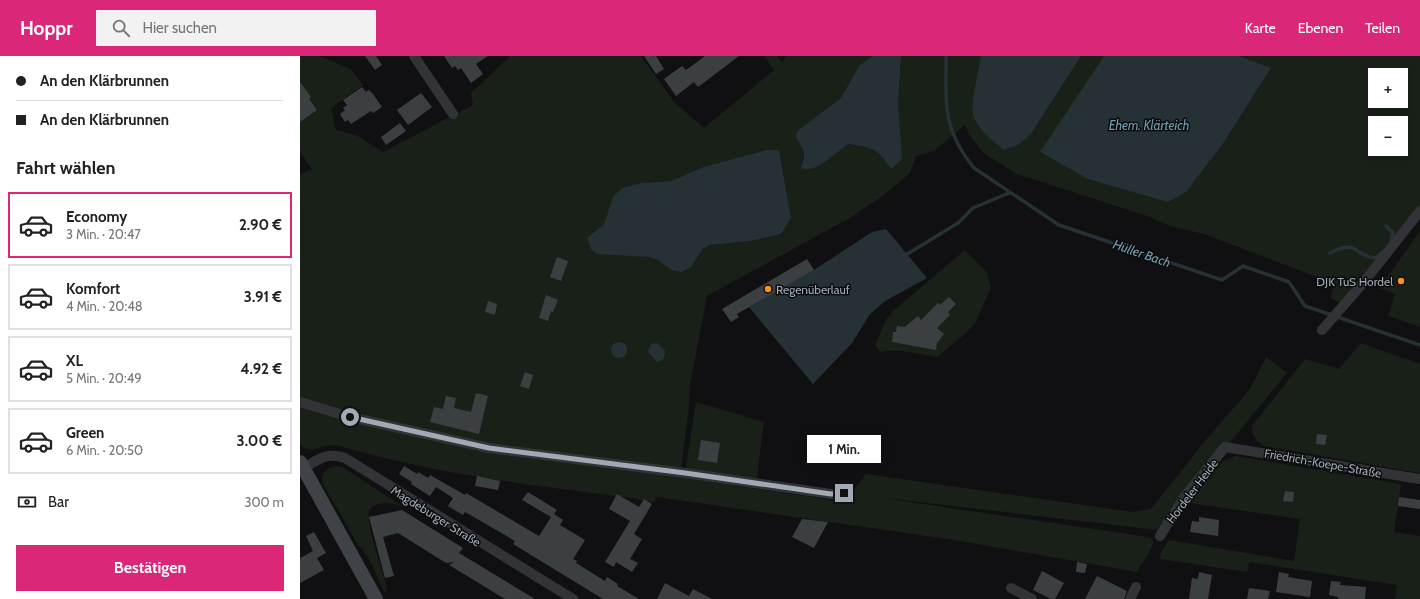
<!DOCTYPE html>
<html lang="de">
<head>
<meta charset="utf-8">
<style>
	:root { --surface:#fff; --page:#f2f2f2; --text:#222; --muted:#767676; --line:#e0e0e0; --accent:#db2777 }
	body { margin:0; font-family:Cabin,sans-serif; background:var(--page); color:var(--text); height:100vh; display:flex; flex-direction:column; font-size:15px; white-space:nowrap }
	* { box-sizing:border-box; margin:0 }
	p { font-size:13px; color:var(--muted) }
	.icon { flex:none; width:22px; height:22px; fill:none; stroke:currentColor; stroke-width:2; stroke-linecap:round; stroke-linejoin:round }
	.map { position:relative; flex:1; overflow:hidden }
	.details { display:flex; flex-direction:column; background:var(--surface); width:300px }
	.details>* { flex:none }
	.hud { display:grid; align-content:center; height:88px; padding:0 16px; background:var(--surface) }
	.fabs { position:absolute; left:1068px; top:12px; display:grid; gap:8px }
	.fabs a { display:grid; place-items:center; width:40px; height:40px; border-radius:0px; background:var(--surface); box-shadow:0 2px 10px #0003; font-size:20px }
	.end { position:absolute; width:18px; height:18px; margin:-9px; border:5px solid #a0a9b4; background:#111; box-shadow:0 0 0 2px #111 }
	.from { border-radius:50% }
	.bubble { position:absolute; height:28px; border-radius:0px; background:var(--surface); box-shadow:0 2px 10px #0003; font-size:13px; font-weight:700; line-height:28px; text-align:center }
	.hud b { display:flex; align-items:center; gap:14px; height:38px; font-size:15px }
	.hud b+b { border-top:1px solid var(--line) }
	.hud i { width:10px; height:10px; background:var(--text) }
	ul { padding:0; list-style:none }
	li { display:flex; align-items:center; gap:12px; height:66px; margin:0 8px 6px; padding:0 8px; border:2px solid var(--line); border-radius:0px }
	li div { flex:1 }
	li b { display:block; font-size:15px }
	li em { font-style:normal; font-weight:700 }
	li.selected { border-color:var(--accent) }
	li>.icon { width:36px; height:36px; stroke-width:1.5 }
	h2 { padding:0 16px; font-size:18px; line-height:48px }
	.pay { display:flex; align-items:center; gap:10px; height:44px; padding:0 16px; font-size:15px }
	.pay p { margin-inline-start:auto }
	.action { display:flex; gap:8px; margin-top:auto; padding:8px 16px }
	.action a { flex:1; height:46px; border-radius:0px; background:var(--accent); color:#fff; font-size:16px; font-weight:700; line-height:46px; text-align:center }
	header { display:flex; align-items:center; gap:24px; box-sizing:border-box; height:56px; padding:0 20px; background:var(--accent); color:#fff }
	header strong { font-size:19px }
	nav { display:flex; gap:22px; margin-inline-start:auto; font-size:14px }
	.search { width:280px; height:36px; background:var(--page); display:flex; align-items:center; gap:10px; box-sizing:border-box; padding:0 14px; border-radius:0px; color:var(--muted); font-size:15px }
	main { display:flex; flex:1; min-height:0 }
	.map>svg:first-child { display:block }
</style>
</head>
<body>
<header>
<strong>Hoppr</strong>
<div class="search"><svg class="icon" aria-label="search" viewBox="0 0 24 24"><circle cx="10" cy="10" r="6"/><path d="M15 15l6 6"/></svg>Hier suchen</div>
<nav><a>Karte</a><a>Ebenen</a><a>Teilen</a></nav>
</header>
<main>
<section class="details">
<div class="hud">
<b><i class="from"></i>An den Klärbrunnen</b>
<b><i></i>An den Klärbrunnen</b>
</div>
<h2>Fahrt wählen</h2>
<ul>
<li class="selected"><svg class="icon" aria-label="car" viewBox="0 0 24 24"><path d="M5 17H2v-5l4-1 3-4h7l3 4 3 1v5h-3M9 17h6M6 11h13"/><circle cx="7" cy="17" r="2"/><circle cx="17" cy="17" r="2"/></svg><div><b>Economy</b><p>3 Min. · 20:47</p></div><em>2.90 €</em></li>
<li><svg class="icon" aria-label="car" viewBox="0 0 24 24"><path d="M5 17H2v-5l4-1 3-4h7l3 4 3 1v5h-3M9 17h6M6 11h13"/><circle cx="7" cy="17" r="2"/><circle cx="17" cy="17" r="2"/></svg><div><b>Komfort</b><p>4 Min. · 20:48</p></div><em>3.91 €</em></li>
<li><svg class="icon" aria-label="car" viewBox="0 0 24 24"><path d="M5 17H2v-5l4-1 3-4h7l3 4 3 1v5h-3M9 17h6M6 11h13"/><circle cx="7" cy="17" r="2"/><circle cx="17" cy="17" r="2"/></svg><div><b>XL</b><p>5 Min. · 20:49</p></div><em>4.92 €</em></li>
<li><svg class="icon" aria-label="car" viewBox="0 0 24 24"><path d="M5 17H2v-5l4-1 3-4h7l3 4 3 1v5h-3M9 17h6M6 11h13"/><circle cx="7" cy="17" r="2"/><circle cx="17" cy="17" r="2"/></svg><div><b>Green</b><p>6 Min. · 20:50</p></div><em>3.00 €</em></li>
</ul>
<div class="pay"><svg class="icon" aria-label="cash" viewBox="0 0 24 24"><path d="M3 7h18v10H3z"/><circle cx="12" cy="12" r="2"/></svg>Bar<p>300 m</p></div>
<div class="action"><a>Bestätigen</a></div>
</section>
<div class="map">
<svg width="1120" height="543" viewBox="0 0 1120 543">
	<rect width="100%" height="100%" fill="#101012"/>
	<g fill="#182018" fill-rule="evenodd">
		<path d="M0 0H19L51 13 63 29 31 52 36 74 56 79 83 96 173 49 171 37 210 0H341L375 47 404 72 474 14 464 0H477L482 7 486 0H572L559 10 541 42 497 75C503 90 506 96 501 112L527 104 547 88C573 92 576 91 591 113L598 49 601 0H681L675 32 673 61 731 78 781 0H804L740 97 868 146 886 136 922 89 971 12 939 0H1120V155L1044 248 1030 242 1035 228 904 178 870 170 847 160 717 118 682 96 669 78 665 69 634 95 616 100 610 117 584 139 548 163 407 240 390 329 389 351 380 421 549 447 551 438 566 418 833 456 851 453 905 385 950 333 966 301 987 317 858 474 576 441 848 481C849 481 852 483 853 485 855 490 840 510 837 516L654 484 357 441 354 446 323 441 317 438 316 440C228 429 140 418 54 394 48 393 40 389 34 389 22 388 9 400 0 388V119L12 113 0 96ZM1075 19H1101V45H1075ZM1075 67H1101V93H1075ZM467 94H479L491 162 481 178 451 185 410 189 403 193 391 211 336 199 297 198 291 194 287 182 304 168 307 159 341 127 371 125 403 111Z"/>
		<path d="M1120 175V271L1088 260 1095 238 1075 230 1089 219Z"/>
		<path d="M665 194 686 215 691 231C687 239 678 263 674 269 663 281 649 289 638 301 619 298 599 292 580 296L575 289 586 264 592 256Z"/>
		<path d="M1061 287 1120 308V417L964 390C955 384 952 380 952 370L1005 303 1039 313Z"/>
		<path d="M396 346 464 366 456 427 385 417Z"/>
		<path d="M936 400 1101 428 1094 476 1120 480V543H1095L1097 529 949 506 947 516 860 503 861 496 869 484 994 505 1000 463 889 447 923 405Z"/>
		<path d="M36 410 44 412 105 452C94 447 78 444 69 454 66 476 84 512 87 535L85 537 68 501 57 487 23 428C20 418 26 412 36 410Z"/>
	</g>
	<g fill="#263136">
		<path d="M572 0H601L598 49 602 103 591 113C576 91 573 92 548 88 536 96 515 119 501 112 506 97 505 95 496 82L497 75 541 42 559 10Z"/>
		<path d="M681 0H781L731 78 718 89 704 94C693 85 681 76 674 62 669 53 679 12 681 0Z"/>
		<path d="M804 0H939L971 12 922 89 886 136 868 146 788 123 740 96Z"/>
		<path d="M467 94H479L491 162 481 178 451 185 410 189 403 193 391 211 381 216 372 214 358 204 348 201 297 198 291 194 287 182 304 168 314 139 323 132 341 127 371 125 403 111Z"/>
		<path d="M586 173 627 222 585 245 570 258 552 287 513 328 449 251 514 214 572 176Z"/>
		<circle cx="319" cy="294" r="8"/>
		<path d="M357 287 365 295C365 302 363 304 357 306L348 296 351 288Z"/>
	</g>
	<g fill="none" stroke-linecap="round" stroke-linejoin="round">
		<g stroke="#263136" stroke-width="3.5">
			<path d="M646 0C646 47 642 73 674 112L759 169 922 224 943 210 989 226 1005 250 1120 289"/>
			<path d="M1086 170 1093 177 1091 184"/>
			<path d="M1030 197C1059 182 1054 201 1076 202L1082 196"/>
			<path d="M604 200 658 167 673 152 709 137"/>
		</g>
	</g>
	<g fill="#3c3f42">
		<path d="M65 0H76L82 9 75 14Z"/>
		<path d="M144 0H188L176 8 183 18 171 27 161 12 158 14 155 10 152 12Z"/>
		<path d="M344 0H356L364 13 356 18Z"/>
		<path d="M405 0H439L398 31 394 26 376 40 364 23 382 10 386 14Z"/>
		<path d="M0 26 11 41 9 43 17 54 0 66Z"/>
		<path d="M62 31 66 36 69 34 73 38 82 51 73 57 71 55 51 68 48 64 45 66 40 58 45 54 43 52 47 49 43 44Z"/>
		<path d="M121 37 132 51 108 69 97 54Z"/>
		<path d="M100 67 106 75 86 89 81 81Z"/>
		<path d="M257 201 268 205 261 225 250 221Z"/>
		<path d="M507 203 514 214 437 258 439 261 431 266 422 253Z"/>
		<path d="M246 239 258 244 253 256 251 255 248 265 239 262Z"/>
		<path d="M649 241 656 248 648 256 650 259 637 272 644 278 637 287 636 294 592 286 593 276H596L597 270 605 271 618 260 621 264 638 247 640 249Z"/>
		<path d="M188 245 197 248 195 259 185 256Z"/>
		<path d="M225 316 233 319 229 333 220 330Z"/>
		<path d="M176 337 188 340 179 378 130 366 134 351 143 353 146 340 156 342 154 352 171 356Z"/>
		<path d="M1017 378 1027 379 1025 389 1016 388Z"/>
		<path d="M401 384 420 387 417 407 398 404Z"/>
		<path d="M104 410 117 418 118 416 128 422 130 419 165 439 166 437 239 480 251 461 222 444 228 436 257 454 254 458 263 464 260 469 285 484 273 503 277 505 276 507 305 525 307 521 318 528 317 530 339 543H303L213 488 215 485 165 456 163 459 148 450 153 442 136 431 130 440 111 428 112 426 99 418Z"/>
		<path d="M177 420 200 425 198 434 175 430Z"/>
		<path d="M985 435 994 436 993 446 983 445Z"/>
		<path d="M317 438 339 451 344 443 352 448 334 478 342 483 330 503 338 507 332 516 316 506 314 511 305 506 330 465 309 453Z"/>
		<path d="M1099 441 1120 444V453L1098 450Z"/>
		<path d="M102 454 163 492 159 497 235 543H205L149 509 154 506 146 507 98 477 83 481 94 520 85 522 69 461Z"/>
		<path d="M899 461 919 464 918 480 890 476 892 465 899 466Z"/>
		<path d="M502 463 528 466 514 492 492 481Z"/>
		<path d="M14 476 26 497 17 502 24 514 0 527V502L13 495 6 480Z"/>
		<path d="M777 506 787 508 785 517 776 516Z"/>
		<path d="M742 515 764 527 755 543H751L733 534Z"/>
		<path d="M899 516 912 519 908 543H889L892 522 898 523Z"/>
		<path d="M979 516 989 518 988 521 1012 525 1010 541 976 536Z"/>
		<path d="M797 520 827 535 824 543H785Z"/>
		<path d="M1031 525 1041 526 1040 529 1066 531 1065 543H1038V541L1029 539Z"/>
		<path d="M365 527 389 540 393 533 412 543H357Z"/>
		<path d="M949 532 970 535 968 543H947Z"/>
	</g>
	<g fill="none" stroke-linecap="round" stroke-linejoin="round">
		<g stroke="#313337" stroke-width="10">
			<path d="M114 0 153 58"/>
			<path d="M1022 274 1064 226 1120 155"/>
			<path d="M0 346 50 361 189 392 385 417 531 438 544 437"/>
			<path d="M4 412C19 403 26 396 45 402L273 543"/>
			<path d="M860 480 885 440 925 391 1120 423"/>
			<path d="M711 532 732 543"/>
			<path d="M830 543 836 531"/>
		</g>
		<path stroke="#3f4247" stroke-width="14" d="M0 406 76 543"/>
	</g>
	<g fill="none" stroke-linecap="round" stroke-linejoin="round">
		<path stroke="#a0a9b4" stroke-width="5" d="M50 361 189 392 385 417 531 438 544 437"/>
	</g>
	<g fill="#ff901b" stroke="#0b0c0d" stroke-width="1.5">
		<circle cx="1101" cy="225" r="4"/>
		<circle cx="468" cy="233" r="4"/>
	</g>
	<g text-anchor="middle" dominant-baseline="central" stroke-width="3" stroke-linejoin="round" paint-order="stroke">
		<g font-size="12" fill="#a0a9b4" stroke="#0b0c0d" text-anchor="end">
			<text x="1093" y="225">DJK TuS Hordel</text>
			<text x="476" y="233" text-anchor="start">Regenüberlauf</text>
		</g>
		<g font-size="12" fill="#a0a9b4" stroke="#0b0c0d">
			<text transform="translate(1023 407) rotate(10)">Friedrich-Koepe-Straße</text>
			<text transform="translate(892 435) rotate(-53)">Hordeler Heide</text>
			<text transform="translate(136 460) rotate(32)">Magdeburger Straße</text>
		</g>
		<g font-size="13" font-style="italic" fill="#749eb2" stroke="#0b0c0d">
			<text x="849" y="69">Ehem. Klärteich</text>
			<text transform="translate(842 197) rotate(19)">Hüller Bach</text>
		</g>
	</g>
</svg>
<div class="fabs">
<a>+</a>
<a>−</a>
</div>
<i class="end from" style="left:50px;top:361px"></i>
<i class="end" style="left:544px;top:437px"></i>
<div class="bubble" style="left:507px;top:379px;width:74px">1 Min.</div>
</div>
</main>
</body>
</html>
